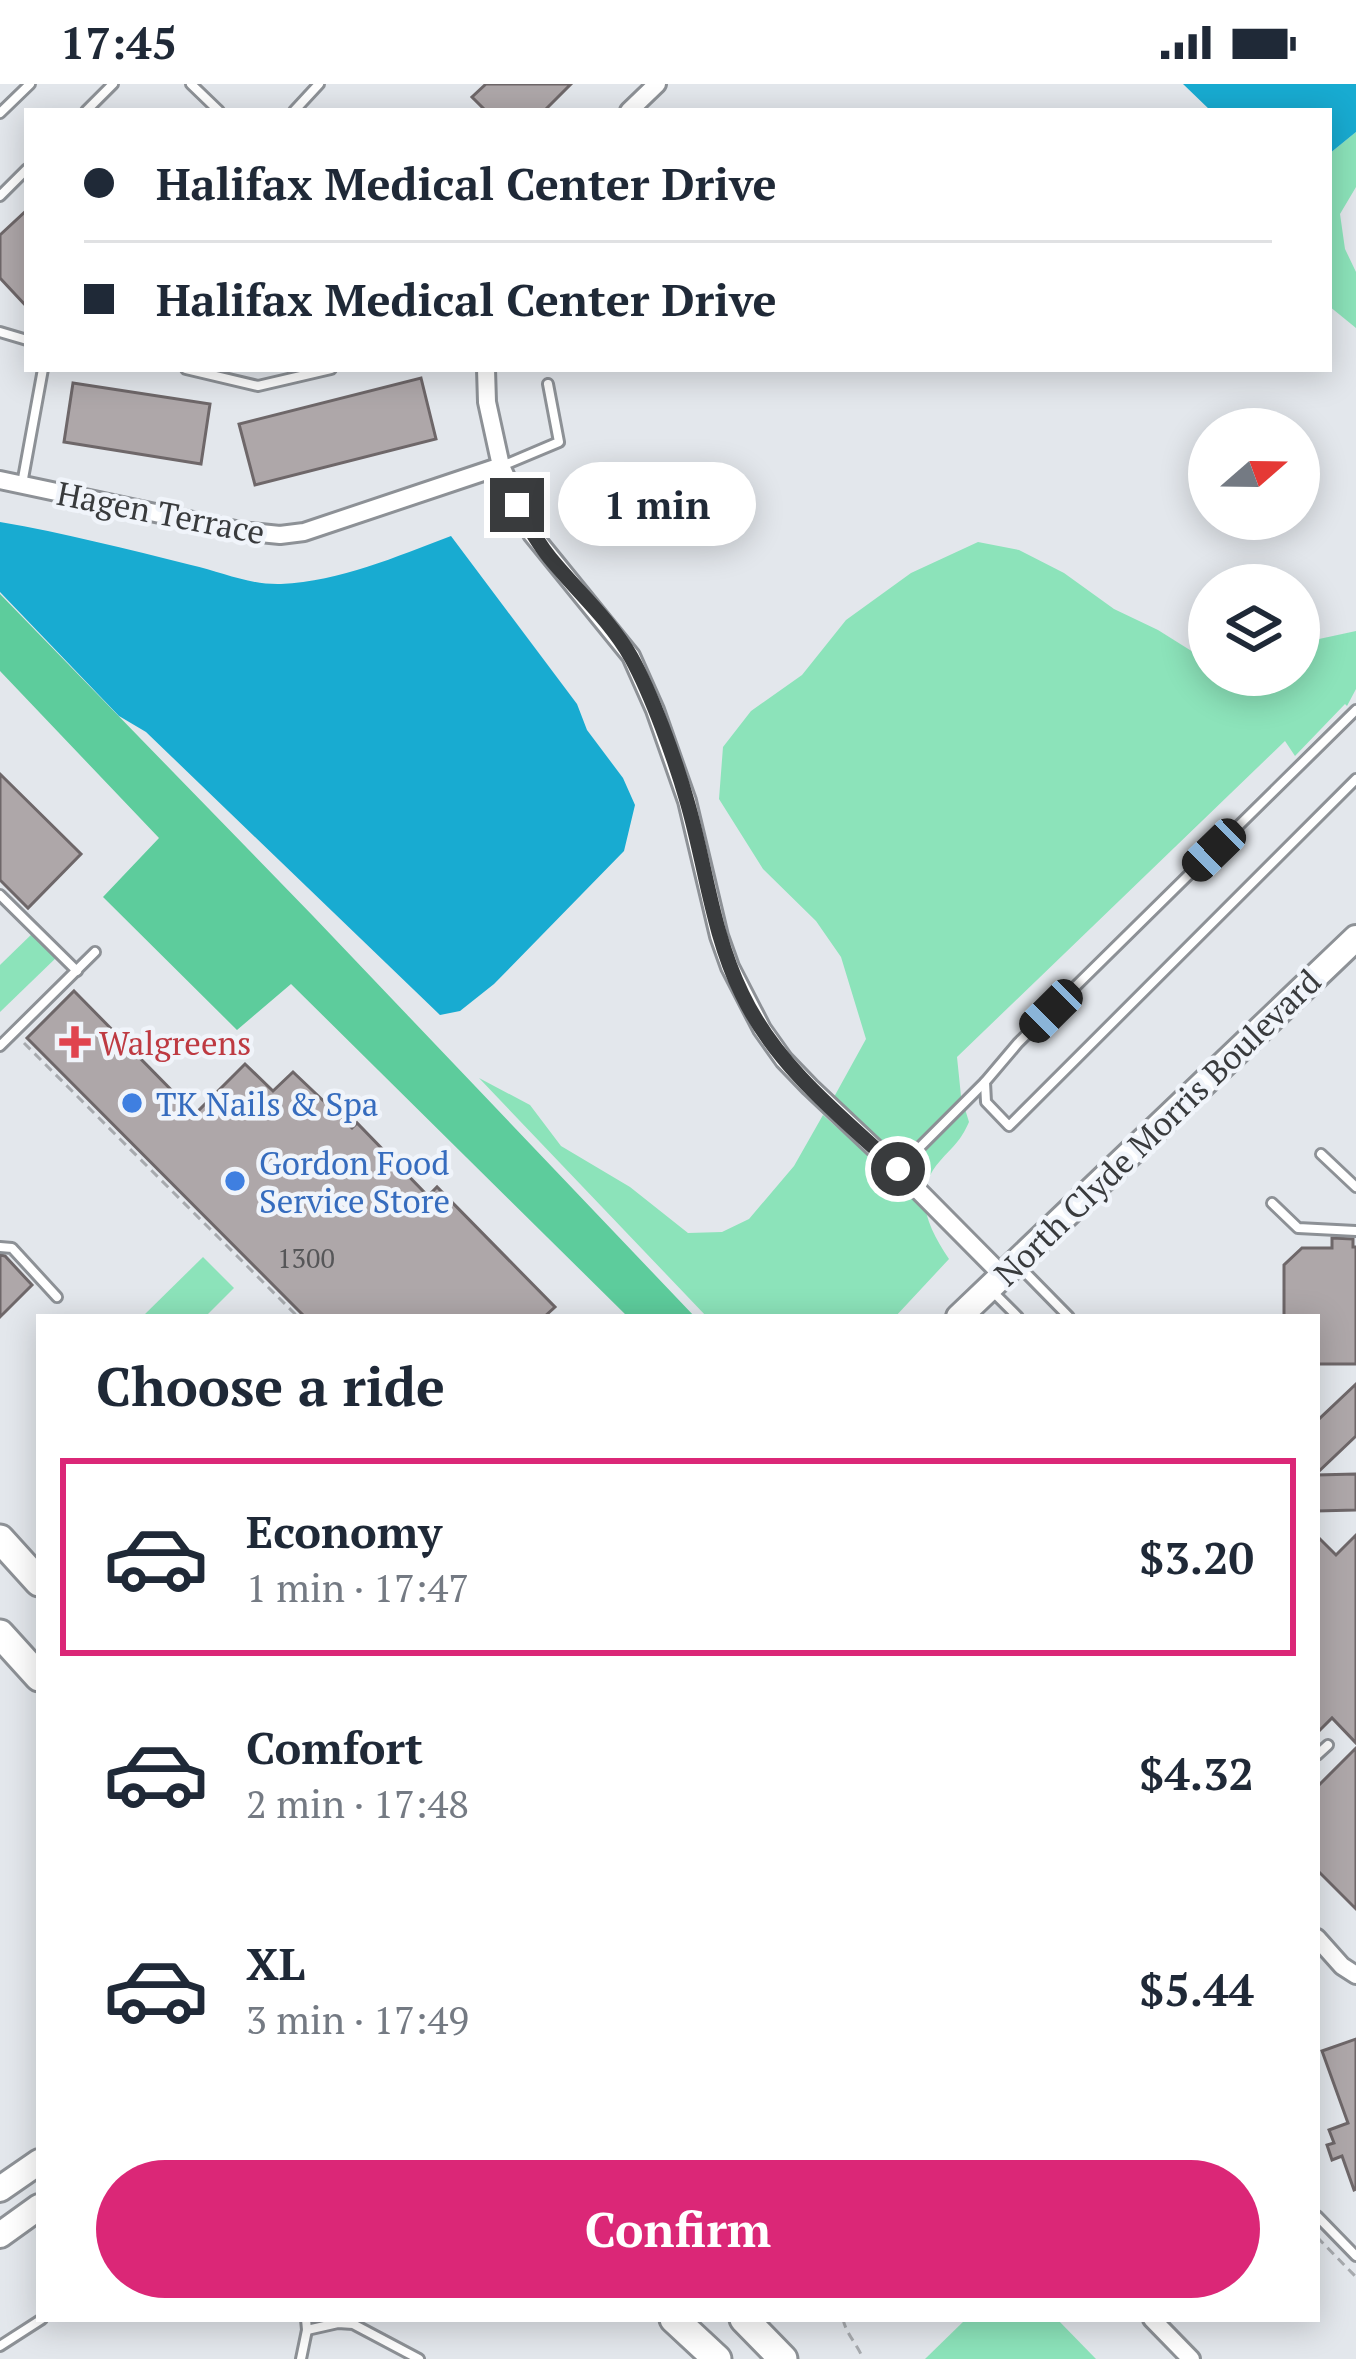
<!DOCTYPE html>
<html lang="en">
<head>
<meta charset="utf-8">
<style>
	:root { --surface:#fff; --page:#f2f2f3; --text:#1f2937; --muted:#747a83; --line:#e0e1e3; --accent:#db2777 }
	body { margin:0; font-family:"PT Serif",serif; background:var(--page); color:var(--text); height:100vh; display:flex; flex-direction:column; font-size:45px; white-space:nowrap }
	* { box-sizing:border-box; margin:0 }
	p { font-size:39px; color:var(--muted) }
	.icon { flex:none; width:66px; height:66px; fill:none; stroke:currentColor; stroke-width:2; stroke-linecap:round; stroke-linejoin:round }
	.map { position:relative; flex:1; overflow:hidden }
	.side { position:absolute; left:36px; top:1230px; width:1284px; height:1008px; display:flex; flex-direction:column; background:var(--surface); border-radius:0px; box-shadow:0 6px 30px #0003 }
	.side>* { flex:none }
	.top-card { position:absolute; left:24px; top:24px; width:1308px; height:264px; border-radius:0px; box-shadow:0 6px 30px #0003; display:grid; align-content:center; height:264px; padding:0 60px; background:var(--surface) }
	.needle { width:78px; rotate:70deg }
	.buttons { position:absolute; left:1188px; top:324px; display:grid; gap:24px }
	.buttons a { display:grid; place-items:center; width:132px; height:132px; border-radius:50%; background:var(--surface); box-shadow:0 6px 30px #0003; font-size:60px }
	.end { position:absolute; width:54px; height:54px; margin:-27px; border:15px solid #393b3d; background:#fff; box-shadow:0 0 0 6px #fff }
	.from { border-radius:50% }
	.bubble { position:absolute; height:84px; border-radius:42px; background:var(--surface); box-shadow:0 6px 30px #0003; font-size:39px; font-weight:800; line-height:84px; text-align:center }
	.car { position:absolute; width:36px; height:72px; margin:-36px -18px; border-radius:15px; box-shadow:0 0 9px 3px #0007; background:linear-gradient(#222 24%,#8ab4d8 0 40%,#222 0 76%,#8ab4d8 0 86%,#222 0) }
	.top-card b { display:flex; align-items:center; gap:42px; height:114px; font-size:45px }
	.top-card b+b { border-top:3px solid var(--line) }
	.top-card i { width:30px; height:30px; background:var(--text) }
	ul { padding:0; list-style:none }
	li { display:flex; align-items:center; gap:36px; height:198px; margin:0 24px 18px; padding:0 36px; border:6px solid transparent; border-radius:0px }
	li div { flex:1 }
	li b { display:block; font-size:45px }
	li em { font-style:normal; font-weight:800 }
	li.selected { border-color:var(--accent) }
	li>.icon { width:108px; height:108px; stroke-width:1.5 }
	h2 { padding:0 60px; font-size:54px; line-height:144px }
	.button { display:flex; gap:24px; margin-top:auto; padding:24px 60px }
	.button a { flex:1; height:138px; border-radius:72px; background:var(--accent); color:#fff; font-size:48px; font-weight:800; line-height:138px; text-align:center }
	.status { display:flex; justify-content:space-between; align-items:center; height:84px; padding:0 60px; background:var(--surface); direction:ltr }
	.status svg { height:33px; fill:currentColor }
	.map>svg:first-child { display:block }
</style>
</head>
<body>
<div class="status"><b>17:45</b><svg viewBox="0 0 49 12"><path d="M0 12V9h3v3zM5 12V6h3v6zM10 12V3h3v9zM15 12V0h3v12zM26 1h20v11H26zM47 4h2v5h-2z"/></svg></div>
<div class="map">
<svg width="1356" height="2275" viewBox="0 0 1356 2275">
	<rect width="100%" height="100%" fill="#e3e7ec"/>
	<g fill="#8ce3ba">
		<path d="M1356 48V103L1340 130 1345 165 1356 188V244L1329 222V70Z"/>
		<path d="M978 458 1019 466 1064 489 1114 525 1158 546 1209 578V591H1237L1244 594 1251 591H1299V568L1319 555 1356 547V605L1347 622 1345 620 1295 672 1285 657 957 973 961 1012 969 1038C960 1058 954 1061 940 1077 911 1109 928 1144 949 1175L895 1233H707L479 994 530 1021 561 1062 630 1103 688 1149 722 1148 749 1135 794 1082 823 1031 898 1098 912 1086 834 1013 866 955 841 873 816 837 763 785 719 715 723 663 751 627 802 591 846 536 911 489Z"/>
		<path d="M36 846 60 870 0 928V881Z"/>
		<path d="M203 1173 234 1204 205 1233H142Z"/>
		<path d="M966 2235H1057L1096 2275H925Z"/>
	</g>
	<path fill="#5dcc9c" d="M0 510 313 832 695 1233H628L291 900 237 946 103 813 159 754 0 587Z"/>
	<g fill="#18abd1">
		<path d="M1183 0H1356V48L1329 70V27H1211Z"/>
		<path d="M0 438C64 449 127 465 191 481 222 488 249 501 281 500 341 497 395 473 451 452L577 620 587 646 623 694 635 721 624 767 494 900 460 927 440 931 146 648 119 632 0 508Z"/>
	</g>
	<g fill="#aea7a9" stroke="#6e6769" stroke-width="3">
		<path d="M486 0H571L544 27H486L472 13Z"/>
		<path d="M27 126V223L0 194V151Z"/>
		<path d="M421 294 436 355 255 401 239 340Z"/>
		<path d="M73 299 210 320 201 380 64 358Z"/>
		<path d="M0 690 81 770 28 824 0 796Z"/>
		<path d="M74 907 195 1030 245 980 273 1007 293 988 352 1044 357 1039 428 1112 437 1103 555 1223 544 1233H305L27 954Z"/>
		<path d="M1332 1154 1353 1155V1163H1356V1280H1317V1233H1284V1181L1302 1164H1332Z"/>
		<path d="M0 1171 5 1172 32 1201 0 1233Z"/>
		<path d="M1356 1300V1352L1317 1389V1337Z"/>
		<path d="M1356 1390V1426L1317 1427V1391Z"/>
		<path d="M1356 1451V1659L1332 1634 1317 1649V1452L1336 1471Z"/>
		<path d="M1356 1664V1825L1317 1786V1703Z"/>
		<path d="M1356 1955V2105L1354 2106 1342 2072 1332 2076 1327 2061 1334 2059 1329 2046 1348 2039 1322 1967Z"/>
	</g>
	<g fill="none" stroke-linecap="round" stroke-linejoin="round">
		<defs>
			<g id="lane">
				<path d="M191 0 219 27"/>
				<path d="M86 27 113 0"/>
				<path d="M294 27 319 0"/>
				<path d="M0 29 30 0"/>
				<path d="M0 112 27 85"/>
				<path d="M0 248 27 256"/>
				<path d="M186 285 258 302 331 285"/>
				<path d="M502 382 559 358 548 300"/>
				<path d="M22 400 43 285"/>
				<path d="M1356 626 1018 959 985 998 986 1018 1009 1042 1356 695"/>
				<path d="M0 811 77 887"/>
				<path d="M0 962 95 868"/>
				<path d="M1321 1070 1356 1103"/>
				<path d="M899 1084 985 998"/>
				<path d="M1272 1119 1298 1144 1356 1147"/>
				<path d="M0 1163 12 1164 57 1213"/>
				<path d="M1020 1183 1069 1233"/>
				<path d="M994 1209 1018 1233"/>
				<path d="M1317 1671 1328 1661"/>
				<path d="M1317 2132 1356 2172"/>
				<path d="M307 2246 338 2239 353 2240 419 2275"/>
				<path d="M0 2262 42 2235"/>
				<path d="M301 2275 307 2246 306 2235"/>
			</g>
			<g id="street">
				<path d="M629 27 657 0"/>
				<path d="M501 382 532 450 631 572 655 626 687 717 719 852 730 883 762 945 784 976 810 1003 898 1086 1003 1192"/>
				<path d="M0 396 240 447 280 451 304 448 501 382 487 318 486 285"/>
				<path d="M1317 1854 1342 1882 1356 1891"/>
				<path d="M1152 2235 1191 2275"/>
			</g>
			<g id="secondary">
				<path d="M959 1233 1356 854"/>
				<path d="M0 2105 39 2078"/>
				<path d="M0 2151 39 2123"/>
			</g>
			<g id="primary">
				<path d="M0 1455 39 1498"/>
				<path d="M0 1550 39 1593"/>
				<path d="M674 2235 717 2275"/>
				<path d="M744 2235 783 2275"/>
			</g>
		</defs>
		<use href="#lane" stroke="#8d9196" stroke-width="14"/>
		<use href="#street" stroke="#8d9196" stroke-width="22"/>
		<use href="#secondary" stroke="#8d9196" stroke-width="30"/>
		<use href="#primary" stroke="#8d9196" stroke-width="33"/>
		<g stroke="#a7aaae" stroke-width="3" stroke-dasharray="9 6" stroke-linecap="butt">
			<path d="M24 959 298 1233"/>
			<path d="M1317 2153 1356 2193"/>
			<path d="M843 2235C846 2250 858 2261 863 2275"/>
		</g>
		<use href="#lane" stroke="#fff" stroke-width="8"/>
		<use href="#street" stroke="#fff" stroke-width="16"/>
		<use href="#secondary" stroke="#fff" stroke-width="24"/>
		<use href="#primary" stroke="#fff" stroke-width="27"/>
	</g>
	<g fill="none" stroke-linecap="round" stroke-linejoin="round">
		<path stroke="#393b3d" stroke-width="15" d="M517 421C527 440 537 458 550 474 577 507 610 536 631 573 652 611 675 675 687 717 706 782 712 849 742 910 776 982 841 1033 898 1085"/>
	</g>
	<path fill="#e0444e" stroke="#f0f4fa" stroke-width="4.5" d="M69 940h12v12h12v12h-12v12h-12v-12h-12v-12h12z"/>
	<g fill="#3f7fe0" stroke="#f0f4fa" stroke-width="4.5">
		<circle cx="132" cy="1019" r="12"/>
		<circle cx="235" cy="1097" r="12"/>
	</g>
	<g text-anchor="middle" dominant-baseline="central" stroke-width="9" stroke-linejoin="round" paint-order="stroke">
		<g font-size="27" fill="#565658">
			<text x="306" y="1174">1300</text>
		</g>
		<g font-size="33" fill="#393b3d" stroke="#f0f4fa">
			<text transform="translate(161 428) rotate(11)">Hagen Terrace</text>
			<text transform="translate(1157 1043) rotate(-44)">North Clyde Morris Boulevard</text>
		</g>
		<g font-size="33" fill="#be3a42" stroke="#f0f4fa" text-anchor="start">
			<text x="99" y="958">Walgreens</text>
		</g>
		<g font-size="33" fill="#366cbe" stroke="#f0f4fa" text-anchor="start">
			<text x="156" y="1019">TK Nails &amp; Spa</text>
			<text x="259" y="1078">Gordon Food<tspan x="259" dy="38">Service Store</tspan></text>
		</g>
	</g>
</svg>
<div class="buttons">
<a><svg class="needle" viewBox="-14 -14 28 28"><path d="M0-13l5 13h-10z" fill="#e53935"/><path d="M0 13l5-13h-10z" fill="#747a83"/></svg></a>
<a><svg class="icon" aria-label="layers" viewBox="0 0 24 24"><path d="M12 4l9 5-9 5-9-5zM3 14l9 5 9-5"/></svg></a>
</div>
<i class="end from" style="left:898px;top:1085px"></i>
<i class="end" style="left:517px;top:421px"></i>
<div class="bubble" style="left:558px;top:378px;width:198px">1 min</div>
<i class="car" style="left:1214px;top:766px;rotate:226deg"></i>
<i class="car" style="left:1051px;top:927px;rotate:225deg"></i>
<div class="top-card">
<b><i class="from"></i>Halifax Medical Center Drive</b>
<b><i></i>Halifax Medical Center Drive</b>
</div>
<section class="side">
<h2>Choose a ride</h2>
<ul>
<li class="selected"><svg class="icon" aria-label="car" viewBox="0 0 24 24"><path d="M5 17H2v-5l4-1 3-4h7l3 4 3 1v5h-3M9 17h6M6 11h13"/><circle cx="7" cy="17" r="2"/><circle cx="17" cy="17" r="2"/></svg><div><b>Economy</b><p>1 min · 17:47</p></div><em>$3.20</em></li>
<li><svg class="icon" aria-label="car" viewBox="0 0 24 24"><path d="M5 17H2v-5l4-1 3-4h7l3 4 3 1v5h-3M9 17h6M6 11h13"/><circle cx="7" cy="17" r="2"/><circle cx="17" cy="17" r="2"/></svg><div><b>Comfort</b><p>2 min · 17:48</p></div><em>$4.32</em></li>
<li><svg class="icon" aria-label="car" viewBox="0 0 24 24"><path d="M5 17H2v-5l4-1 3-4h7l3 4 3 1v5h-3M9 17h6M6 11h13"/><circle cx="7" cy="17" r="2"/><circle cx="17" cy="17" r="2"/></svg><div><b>XL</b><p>3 min · 17:49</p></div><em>$5.44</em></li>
</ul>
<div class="button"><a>Confirm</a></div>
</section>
</div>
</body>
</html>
